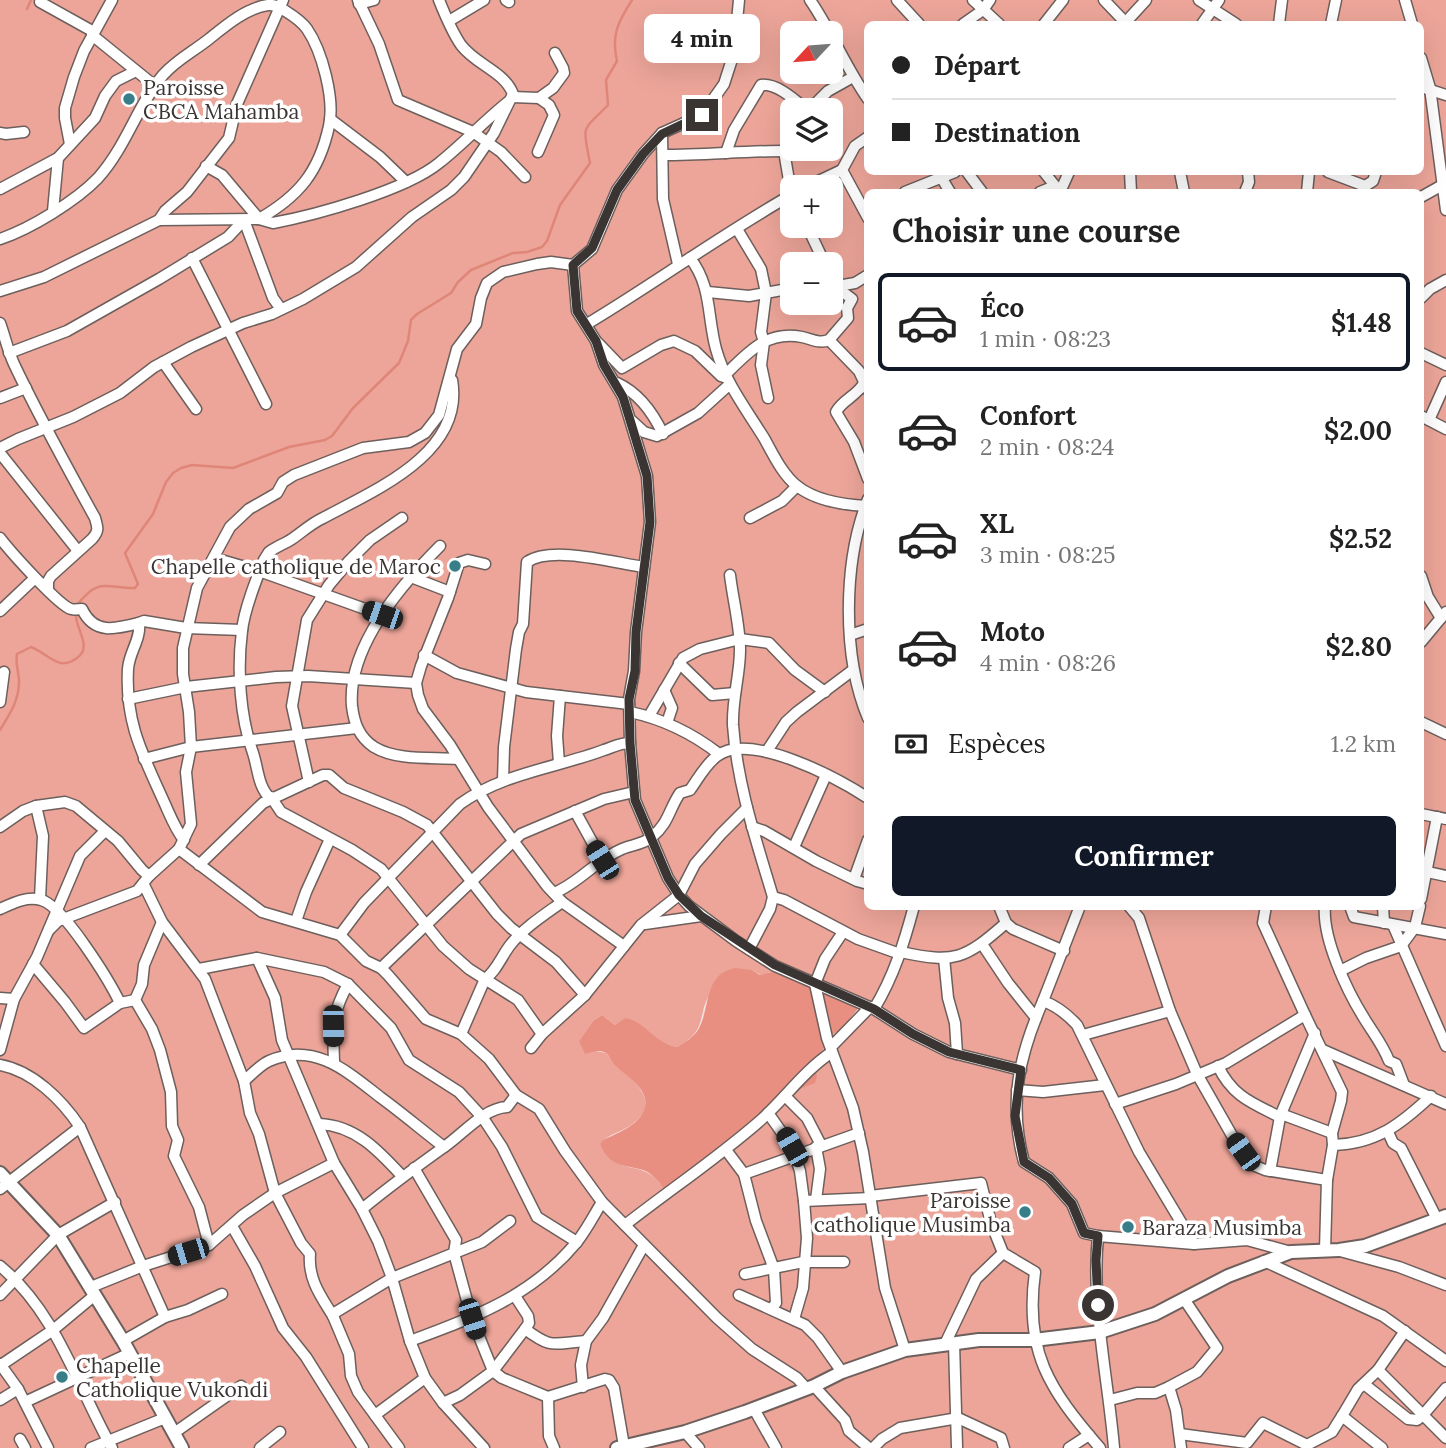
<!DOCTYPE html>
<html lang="fr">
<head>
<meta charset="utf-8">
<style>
	:root { --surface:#fff; --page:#f2f2f2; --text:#222; --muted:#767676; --line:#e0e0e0; --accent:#111827 }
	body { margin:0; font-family:Lora,serif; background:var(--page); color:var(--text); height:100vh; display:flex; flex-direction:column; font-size:26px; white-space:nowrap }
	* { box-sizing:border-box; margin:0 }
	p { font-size:23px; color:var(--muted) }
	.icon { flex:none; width:38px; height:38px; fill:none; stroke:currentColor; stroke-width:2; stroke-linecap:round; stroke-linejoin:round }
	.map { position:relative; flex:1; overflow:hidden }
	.details { position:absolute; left:864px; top:189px; width:560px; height:721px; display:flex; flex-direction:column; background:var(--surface); border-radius:10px; box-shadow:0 7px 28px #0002 }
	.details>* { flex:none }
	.top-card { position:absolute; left:864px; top:21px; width:560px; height:154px; border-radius:10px; box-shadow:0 7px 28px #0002; display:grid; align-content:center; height:154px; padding:0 28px; background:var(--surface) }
	.needle { width:46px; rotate:244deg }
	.tools { position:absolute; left:780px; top:21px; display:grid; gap:14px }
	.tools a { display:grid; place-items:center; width:63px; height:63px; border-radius:10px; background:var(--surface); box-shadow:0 7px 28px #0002; font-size:35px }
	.end { position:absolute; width:32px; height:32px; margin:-16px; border:9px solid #3a3433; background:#fff; box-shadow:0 0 0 4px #fff }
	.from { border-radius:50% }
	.bubble { position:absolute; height:49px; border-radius:10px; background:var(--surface); box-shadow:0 7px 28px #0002; font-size:23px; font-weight:800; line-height:49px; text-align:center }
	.car { position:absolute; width:21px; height:42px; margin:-21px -10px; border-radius:9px; box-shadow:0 0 5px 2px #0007; background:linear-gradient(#222 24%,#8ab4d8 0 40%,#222 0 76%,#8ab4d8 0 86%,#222 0) }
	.top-card b { display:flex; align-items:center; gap:24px; height:66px; font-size:26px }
	.top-card b+b { border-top:2px solid var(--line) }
	.top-card i { width:18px; height:18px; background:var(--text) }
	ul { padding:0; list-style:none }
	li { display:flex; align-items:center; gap:21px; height:98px; margin:0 14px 10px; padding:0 14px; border:4px solid transparent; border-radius:10px }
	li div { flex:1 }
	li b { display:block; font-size:26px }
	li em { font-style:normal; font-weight:800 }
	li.selected { border-color:var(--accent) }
	li>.icon { width:63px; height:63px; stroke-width:1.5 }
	h2 { padding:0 28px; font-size:32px; line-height:84px }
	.pay { display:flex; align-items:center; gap:18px; height:77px; padding:0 28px; font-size:26px }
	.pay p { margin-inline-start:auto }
	.primary-button { display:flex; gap:14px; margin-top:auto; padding:14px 28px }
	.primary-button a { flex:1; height:80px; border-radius:10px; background:var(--accent); color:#fff; font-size:28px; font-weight:800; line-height:80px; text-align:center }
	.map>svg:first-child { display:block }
</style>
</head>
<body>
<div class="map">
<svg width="1446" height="1448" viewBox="0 0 1446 1448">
	<rect width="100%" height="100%" fill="#f2e1de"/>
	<path fill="#eda599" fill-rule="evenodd" d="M0 0H1446V1448H0ZM868 24H1421V172H868ZM793 33H831V72H793ZM793 110H831V149H793ZM793 187H831V226H793ZM868 192H1421V906H868ZM793 264H831V303H793ZM752 970 761 975 771 972 859 1009 840 1031 824 1037 821 1052 812 1066 660 1184C643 1159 615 1177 600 1145 606 1135 618 1133 628 1127 671 1099 623 1076 606 1053L596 1051 579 1041 593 1021 602 1015 615 1025 626 1018C642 1028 658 1044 677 1047 698 1035 699 1029 704 1007 706 1000 711 993 713 986Z"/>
	<path fill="#e88f81" d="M735 968 752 970 760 975 771 972 780 974 860 1006 840 1031 824 1037 825 1046 813 1063 817 1076 815 1083 794 1091 668 1189H664C658 1181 652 1173 643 1170 623 1164 611 1168 600 1145L602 1141C616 1133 634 1128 642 1114 655 1092 628 1078 616 1066 612 1063 610 1056 606 1053 599 1049 592 1052 585 1054L579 1041 593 1021 602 1015 615 1025 625 1018C646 1021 653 1043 677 1047 685 1042 693 1038 698 1030 711 1008 703 974 735 968Z"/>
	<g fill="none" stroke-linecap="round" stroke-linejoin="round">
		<g stroke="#df8679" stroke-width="2.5">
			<path d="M27 9 31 0"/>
			<path d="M77 605C99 577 105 588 135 588L138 584 125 553 153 514 166 482 173 473 181 468 192 465 233 468 289 447 325 440 332 436 353 408 399 363 408 341 411 320 417 314 451 293 458 282 471 270 513 253 527 252 542 247 547 241 560 205 590 163C582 123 582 132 608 105L606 80 617 61C611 35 618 22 632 0"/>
			<path d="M0 730C9 715 19 701 19 682 19 672 15 664 17 654L31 647C42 651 51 661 61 663 67 664 73 661 77 658 94 646 73 627 76 611"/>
		</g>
		<defs>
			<g id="minor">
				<path d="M358 0 379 44 398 100 473 132 501 152 525 177"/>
				<path d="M506 0 509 2"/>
				<path d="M739 0 734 53 724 84 702 115 662 133 643 154 617 190 592 249 573 265 577 311 596 341 604 365 623 397 647 476 650 522 636 632 634 671 629 699 630 743 635 800 668 878 679 895 689 906 736 941 775 966 874 1009 913 1034 949 1052 1021 1070"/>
				<path d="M810 0C832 32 846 68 868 99"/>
				<path d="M897 0 919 24"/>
				<path d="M973 0 999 24"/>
				<path d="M1104 0 1125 22"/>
				<path d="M1199 0 1236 24"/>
				<path d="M1405 0 1412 24"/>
				<path d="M40 2 94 32"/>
				<path d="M359 4 374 0"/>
				<path d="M449 21 484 0"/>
				<path d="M963 24 983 10 990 0"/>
				<path d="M1044 24 1063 0"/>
				<path d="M1124 24 1146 0"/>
				<path d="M1202 24 1219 0"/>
				<path d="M1279 24 1282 0"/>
				<path d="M1331 24 1336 0"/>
				<path d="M92 35 155 86"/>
				<path d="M1421 58 1430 88 1446 210"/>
				<path d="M1421 87 1446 95"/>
				<path d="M512 97 539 98 553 88 564 73 563 68 555 53"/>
				<path d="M809 110 828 91 853 77"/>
				<path d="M330 119 380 157 406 182"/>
				<path d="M0 133 6 134 24 132"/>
				<path d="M662 133 663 199 678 264"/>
				<path d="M868 137 855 146 842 170 868 218"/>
				<path d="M70 144 65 118V108L74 77 84 51 112 0"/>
				<path d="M538 152 554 115 549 105 539 98"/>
				<path d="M726 153 734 130 761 85C777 83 795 100 807 110"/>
				<path d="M663 155C704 155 744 151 784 151"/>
				<path d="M967 172 982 192"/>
				<path d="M1044 172 1060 192"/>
				<path d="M1130 172 1131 192"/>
				<path d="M1180 172 1184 192"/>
				<path d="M1328 172 1365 186 1373 181 1376 172"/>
				<path d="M941 177 950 192"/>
				<path d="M806 187 842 170"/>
				<path d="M0 189 58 158 95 118 105 96 116 81 136 71"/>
				<path d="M905 192 955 172"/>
				<path d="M1040 192 1055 186"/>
				<path d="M1060 192 1069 172"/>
				<path d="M1245 192 1249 182 1248 172"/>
				<path d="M1307 192 1309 172"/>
				<path d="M1421 197 1446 183"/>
				<path d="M792 198 784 151 793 131"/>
				<path d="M53 211 58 158"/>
				<path d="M159 220 259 219 273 223C316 215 406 190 439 163 463 144 484 121 508 102"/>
				<path d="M244 220 273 298 281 309"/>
				<path d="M807 226 825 264"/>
				<path d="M737 229 761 269 766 293 761 332 764 342 761 365 768 398"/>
				<path d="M0 239C30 229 76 201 98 178 126 147 137 106 163 75 176 60 194 51 209 39 225 26 246 8 268 5 275 4 281 8 287 12 295 17 302 22 307 29 322 51 335 99 329 126 319 172 299 196 259 219L222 175 206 166"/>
				<path d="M192 258 266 404"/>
				<path d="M690 258C712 286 707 316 716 349 725 382 746 409 764 438 773 454 782 474 797 486 816 501 844 505 868 506"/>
				<path d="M832 287 855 283 868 275"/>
				<path d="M0 291 44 277 159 220 165 211 187 192 229 138 237 104 283 0"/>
				<path d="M708 292 749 296 793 288"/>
				<path d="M1421 298 1430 289 1446 280"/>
				<path d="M0 323C5 337 8 351 14 364 39 417 67 467 95 518 98 528 99 531 92 539L51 576 48 581V589"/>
				<path d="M587 324C657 282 722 234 793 194"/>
				<path d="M829 340 859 371 868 390"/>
				<path d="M598 343 622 368 661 345 674 341 695 351 721 376 727 378"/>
				<path d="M9 353 67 331 159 279 228 237 244 220"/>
				<path d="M1421 353 1446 365"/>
				<path d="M163 362 196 409"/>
				<path d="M726 374C749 351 768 330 802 337 812 339 819 344 829 340L848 318 847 308 852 299 836 287 831 276"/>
				<path d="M617 383C639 393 653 413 663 434"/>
				<path d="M864 383C857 396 842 400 836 412L854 442 868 479"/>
				<path d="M0 398 26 388"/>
				<path d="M1421 416 1446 429"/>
				<path d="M1429 420 1446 382"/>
				<path d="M632 421 644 432 657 436 698 413 730 384"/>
				<path d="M0 448 18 439 73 417 120 393 154 367 191 347 243 323 272 314 303 299 356 267 412 217 451 190 464 177 494 133 513 94C504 71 476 65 461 45 452 32 445 15 439 0"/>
				<path d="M0 453 78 551"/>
				<path d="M868 499C843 562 842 656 868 718"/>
				<path d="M750 518 782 501 797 486"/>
				<path d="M0 538C10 551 59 606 71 609 75 610 78 609 82 609 94 635 116 629 139 623"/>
				<path d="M440 546C401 585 347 647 352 706 354 723 359 737 374 747 397 761 432 757 458 759"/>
				<path d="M214 558 259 571 382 615"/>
				<path d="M485 564 468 560 459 563 448 598 421 666 416 683 418 695 423 709 450 745 488 807 547 886 562 902 624 946"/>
				<path d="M730 575C733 600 740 626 740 650 740 675 732 699 733 725 737 784 756 840 773 897L770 909 749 949"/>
				<path d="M1421 576 1428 597 1441 618"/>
				<path d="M411 577 450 592"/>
				<path d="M0 611 35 578"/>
				<path d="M850 635 868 629"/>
				<path d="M1421 642 1446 612"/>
				<path d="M424 655 457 673 526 692 629 704"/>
				<path d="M679 663 712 695 735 693"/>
				<path d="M664 690 672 708 667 723"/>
				<path d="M128 699 186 687 276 677 308 676 416 683"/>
				<path d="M0 702 4 672"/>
				<path d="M630 712C663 719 692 733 719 754"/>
				<path d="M649 716 683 658 700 649 740 639 769 643 795 670 825 692"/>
				<path d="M1421 722 1446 734"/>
				<path d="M767 751 786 722 797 712 853 670"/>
				<path d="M144 759 191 747 357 728"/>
				<path d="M559 763 557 736 560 696"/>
				<path d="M503 781 504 747 516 649 519 632 523 624 527 562C552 545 615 563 644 567"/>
				<path d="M309 782 292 706 307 620 329 585 349 561 370 540 402 518"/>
				<path d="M271 797 281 812 352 850 381 869 443 946 469 969 518 1000 542 1034"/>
				<path d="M270 798C258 787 258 768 253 753 240 717 237 670 242 631 244 610 256 580 264 560L269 552C276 547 284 544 292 539 302 532 312 523 323 518 375 490 465 453 452 380"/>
				<path d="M36 806 43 836 40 899"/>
				<path d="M575 811 602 860"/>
				<path d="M1421 814 1446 819"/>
				<path d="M0 827 23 811 36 806 65 802 76 806 118 841 142 870 149 876"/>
				<path d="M752 827 764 831 816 861 857 881 868 884"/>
				<path d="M184 840C175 829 170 815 164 802 143 755 125 723 128 669 129 652 141 640 139 623L144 621 186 628 242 630"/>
				<path d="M794 847 826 775"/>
				<path d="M179 849 262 912 340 935 366 961 381 968 388 975 426 1019 461 1034 489 1059 516 1095 539 1109 565 1151 602 1202 717 1318 752 1349 797 1378 807 1389"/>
				<path d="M199 865 263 803 323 775H329L344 788 403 812 427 825 497 914 511 928 556 962 585 995"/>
				<path d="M1423 871 1446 876"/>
				<path d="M854 879 868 840"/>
				<path d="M144 885 162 922 205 979 244 1081 250 1113 259 1134 275 1193 301 1243 310 1254C308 1279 320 1295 333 1316L336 1312 392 1278 482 1242 510 1221"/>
				<path d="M554 893C579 883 596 860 622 849 631 845 644 844 652 837 669 823 669 809 680 793L690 790C698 779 705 765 717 756 750 731 837 778 868 798"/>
				<path d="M773 897 784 900 858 939 900 954"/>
				<path d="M1421 899 1437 817"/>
				<path d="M999 906 1006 923 1013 929 1064 951"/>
				<path d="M1080 906 1043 1001C1057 1006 1067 1014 1077 1025L1139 1152 1194 1244 1247 1240 1291 1252"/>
				<path d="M1129 906 1139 918 1170 1011 1197 1074 1234 1139 1253 1165 1265 1170 1327 1180"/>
				<path d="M1266 906 1263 923 1305 1015"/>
				<path d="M1325 906C1322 938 1347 991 1364 1018 1373 1033 1383 1045 1389 1061L1396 1064 1404 1085"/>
				<path d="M1350 906 1354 917 1446 934"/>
				<path d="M1383 906 1384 923"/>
				<path d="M0 909C13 903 27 896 41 900 63 905 110 982 120 1003"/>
				<path d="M296 921 306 892 330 839"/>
				<path d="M162 922 144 965 142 984 135 1000 152 1029 160 1050 171 1092 172 1126 178 1140 174 1156 199 1207 209 1245"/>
				<path d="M645 924 701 916"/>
				<path d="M1393 925 1446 1046"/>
				<path d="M49 930 58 921 137 891 149 876 179 849 191 824 186 772 191 747 189 712 183 674V648L197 588 230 527 249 509 277 493 283 482 294 475 363 448 409 442 425 433 439 415 457 349 476 324 481 298 487 283 503 272 537 264 551 262 573 265"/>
				<path d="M843 932 825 959 815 984 827 1038 853 1108 863 1152 885 1288 905 1350"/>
				<path d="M340 935 364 903 460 804C503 773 556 768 604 750 613 747 620 743 630 743"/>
				<path d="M982 944 1008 983 1036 1018"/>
				<path d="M901 952C955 964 965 959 1006 923"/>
				<path d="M257 958 275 998 282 1040 334 1163 362 1209 378 1241 392 1278 410 1341 425 1378 443 1403 484 1448"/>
				<path d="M944 958 948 998 955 1023 957 1054"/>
				<path d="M33 964 65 1002 84 1028 120 1003 135 1000"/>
				<path d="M381 968 521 834 604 799 634 792"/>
				<path d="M199 969 257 958 324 972 348 984 391 1028 409 1060 459 1092 483 1118 502 1147 537 1217 577 1242"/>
				<path d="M1340 971 1366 958 1401 946 1415 927 1420 906"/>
				<path d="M0 998 14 999"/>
				<path d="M1043 1001C1019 1056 1008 1103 1024 1162L1049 1178 1072 1204 1084 1233 1098 1236"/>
				<path d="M874 1009C894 976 904 943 914 906"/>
				<path d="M461 1034 485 979C496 972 502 955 511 944 525 927 544 915 562 902"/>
				<path d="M1083 1035 1170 1011"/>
				<path d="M831 1047 870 1007"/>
				<path d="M531 1048 542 1034 585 995 641 925 679 895 695 864 721 834 747 808"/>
				<path d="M0 1050 14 999 37 957 80 856 105 831"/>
				<path d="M1323 1050 1446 1104"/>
				<path d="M334 1062C333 1028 331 1015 348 984"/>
				<path d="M0 1065C33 1071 62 1100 80 1127L165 1317"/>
				<path d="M1218 1066C1232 1096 1252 1103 1280 1117L1281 1114 1332 1133"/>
				<path d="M244 1081C251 1075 260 1065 269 1061 314 1041 348 1072 380 1097 402 1113 423 1131 444 1147"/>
				<path d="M1017 1090 1043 1092 1105 1085"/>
				<path d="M785 1096 807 1118 821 1145"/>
				<path d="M1115 1104 1176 1084 1226 1063 1305 1015 1342 1092 1341 1101 1332 1133 1333 1145 1327 1180 1325 1250"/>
				<path d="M768 1113 792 1147 800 1171 804 1201 807 1238 803 1288 794 1319"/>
				<path d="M1281 1114 1315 1033"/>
				<path d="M319 1124C355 1125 379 1151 402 1176"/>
				<path d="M1388 1132 1393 1143 1401 1148 1437 1219"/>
				<path d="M1333 1145C1376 1144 1401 1124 1431 1096"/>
				<path d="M816 1147 820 1169 816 1200"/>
				<path d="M726 1150 744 1174 756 1221 774 1269 776 1303 772 1308"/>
				<path d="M414 1168 456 1240 454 1253 472 1319 493 1371 502 1378 548 1397 605 1379 609 1380 614 1388 624 1446"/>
				<path d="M1270 1171 1280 1117"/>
				<path d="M744 1174 859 1133"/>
				<path d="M0 1189 80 1127"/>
				<path d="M870 1196 981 1183 991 1223 1003 1253 1035 1272C1024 1352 1049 1389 1100 1448"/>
				<path d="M804 1201 871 1198"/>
				<path d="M362 1209C389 1187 416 1167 444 1147 463 1134 484 1108 507 1107L516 1095"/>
				<path d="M625 1225C671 1189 719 1157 762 1119 786 1097 805 1070 832 1052"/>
				<path d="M232 1226 255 1266 283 1328 306 1357 363 1448"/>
				<path d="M1340 1251 1399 1267 1446 1285"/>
				<path d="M1264 1261 1383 1316 1446 1361"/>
				<path d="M0 1266C57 1313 77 1386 112 1448"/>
				<path d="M745 1274 803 1262H844"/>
				<path d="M91 1287 143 1266 209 1245 243 1215 275 1193 334 1163"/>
				<path d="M0 1295 58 1235 115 1202"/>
				<path d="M739 1295 805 1325 818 1338 842 1372"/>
				<path d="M515 1296 528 1316 529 1323 525 1329C553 1350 553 1343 586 1341"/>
				<path d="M333 1316 349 1354 351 1376 358 1392 399 1448"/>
				<path d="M1405 1331 1378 1370 1423 1415 1446 1388"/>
				<path d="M123 1341 165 1317 188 1310 222 1294"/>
				<path d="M410 1341C473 1318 532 1296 576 1243 586 1231 594 1215 602 1202"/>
				<path d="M954 1343 957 1447"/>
				<path d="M945 1344 976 1279 1003 1253"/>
				<path d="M0 1364 18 1389 48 1448"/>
				<path d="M1 1365 53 1330 95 1295"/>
				<path d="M1364 1384 1408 1419 1417 1420 1423 1415 1446 1438"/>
				<path d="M814 1386 845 1420 849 1431 869 1448"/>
				<path d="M583 1387 581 1365 586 1341 603 1318 644 1245"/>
				<path d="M1169 1387 1197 1372 1217 1348 1184 1299"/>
				<path d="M548 1397 549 1436 554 1448"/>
				<path d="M0 1400 18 1389"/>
				<path d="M1110 1400 1137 1393H1155L1169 1387 1176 1410 1181 1448"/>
				<path d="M25 1402 130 1353"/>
				<path d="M443 1403 460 1395 493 1371 525 1329"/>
				<path d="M754 1409 776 1448"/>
				<path d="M375 1415 425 1378"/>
				<path d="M1342 1416 1358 1389 1378 1370"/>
				<path d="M685 1432 699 1448"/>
				<path d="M174 1433 241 1386"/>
				<path d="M1180 1434 1247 1443 1263 1423 1307 1445 1332 1432 1342 1416 1382 1448"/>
				<path d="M20 1439 25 1448"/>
				<path d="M91 1448 165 1418"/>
				<path d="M260 1448 280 1432"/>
				<path d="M873 1448 882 1439 900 1428 958 1418 1001 1438 1004 1448"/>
				<path d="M1069 1448 1089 1435"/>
				<path d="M1114 1448C1108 1377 1091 1306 1098 1236L1194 1244"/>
			</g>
			<g id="tertiary">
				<path d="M0 1173 58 1235 123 1341 182 1448"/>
				<path d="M617 1448 685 1432 745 1412 814 1386 842 1372 905 1350 979 1340H1034L1100 1332 1155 1314 1228 1276 1291 1252 1339 1250 1365 1246 1446 1216"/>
			</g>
		</defs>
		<use href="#minor" stroke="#6d5f5c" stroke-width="13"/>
		<use href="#tertiary" stroke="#6d5f5c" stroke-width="16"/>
		<use href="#minor" stroke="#fff" stroke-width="10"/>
		<use href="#tertiary" stroke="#fff" stroke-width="12"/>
	</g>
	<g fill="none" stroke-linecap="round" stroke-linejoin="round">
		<path stroke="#3a3433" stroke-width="9" d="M702 115 662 134 643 154 617 190 592 248 573 265 577 311 596 341 604 365 623 397 647 476 650 522 636 632 635 671 629 699 630 743 635 800 668 878 679 895 701 916 775 965 874 1009 913 1034 949 1052 1021 1070 1015 1116 1024 1162 1049 1178 1072 1204 1084 1233 1098 1236 1096 1260 1098 1305"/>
	</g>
	<g fill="#377e89" stroke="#fff" stroke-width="2.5">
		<circle cx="129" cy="99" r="7"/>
		<circle cx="455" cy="566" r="7"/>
		<circle cx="1025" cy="1212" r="7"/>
		<circle cx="1128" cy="1227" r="7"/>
		<circle cx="62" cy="1377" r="7"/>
	</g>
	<g text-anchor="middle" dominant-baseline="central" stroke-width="7" stroke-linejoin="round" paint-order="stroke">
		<g font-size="21" fill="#3a3433" stroke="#fff" text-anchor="start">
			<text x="143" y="87">Paroisse<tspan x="143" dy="24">CBCA Mahamba</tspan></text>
			<text x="441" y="566" text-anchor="end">Chapelle catholique de Maroc</text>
			<text x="1011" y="1200" text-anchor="end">Paroisse<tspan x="1011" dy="24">catholique Musimba</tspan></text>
			<text x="1142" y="1227">Baraza Musimba</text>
			<text x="76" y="1365">Chapelle<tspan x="76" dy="24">Catholique Vukondi</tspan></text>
		</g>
	</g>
</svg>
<div class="tools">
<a><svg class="needle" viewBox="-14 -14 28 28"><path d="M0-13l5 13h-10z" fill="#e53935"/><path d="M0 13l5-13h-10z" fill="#767676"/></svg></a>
<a><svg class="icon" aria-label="layers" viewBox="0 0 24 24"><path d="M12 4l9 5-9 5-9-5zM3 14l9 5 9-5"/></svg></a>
<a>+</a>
<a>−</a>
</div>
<i class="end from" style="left:1098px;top:1305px"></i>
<i class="end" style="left:702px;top:115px"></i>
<div class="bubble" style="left:644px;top:14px;width:116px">4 min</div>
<i class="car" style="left:382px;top:615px;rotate:289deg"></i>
<i class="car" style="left:602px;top:860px;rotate:328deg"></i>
<i class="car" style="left:333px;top:1026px;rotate:179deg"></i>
<i class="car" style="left:792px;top:1147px;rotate:330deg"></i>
<i class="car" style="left:1243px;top:1152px;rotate:324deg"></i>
<i class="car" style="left:188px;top:1252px;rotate:253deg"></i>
<i class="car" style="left:472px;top:1319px;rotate:162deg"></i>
<div class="top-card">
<b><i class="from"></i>Départ</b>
<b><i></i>Destination</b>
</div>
<section class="details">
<h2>Choisir une course</h2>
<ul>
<li class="selected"><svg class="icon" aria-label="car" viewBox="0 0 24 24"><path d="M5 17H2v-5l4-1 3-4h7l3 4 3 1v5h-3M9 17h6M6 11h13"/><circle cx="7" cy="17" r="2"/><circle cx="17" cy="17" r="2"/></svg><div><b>Éco</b><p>1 min · 08:23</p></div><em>$1.48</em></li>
<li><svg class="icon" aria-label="car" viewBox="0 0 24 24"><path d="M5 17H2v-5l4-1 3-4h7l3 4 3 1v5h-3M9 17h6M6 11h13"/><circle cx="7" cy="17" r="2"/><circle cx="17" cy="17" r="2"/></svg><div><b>Confort</b><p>2 min · 08:24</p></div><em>$2.00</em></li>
<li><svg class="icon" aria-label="car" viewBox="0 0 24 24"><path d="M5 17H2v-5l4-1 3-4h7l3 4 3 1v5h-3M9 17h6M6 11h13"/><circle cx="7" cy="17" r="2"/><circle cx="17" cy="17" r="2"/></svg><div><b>XL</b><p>3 min · 08:25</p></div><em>$2.52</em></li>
<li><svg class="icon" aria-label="car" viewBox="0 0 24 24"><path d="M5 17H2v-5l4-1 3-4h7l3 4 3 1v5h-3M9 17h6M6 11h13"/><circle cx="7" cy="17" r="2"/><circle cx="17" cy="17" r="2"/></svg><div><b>Moto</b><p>4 min · 08:26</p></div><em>$2.80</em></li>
</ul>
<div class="pay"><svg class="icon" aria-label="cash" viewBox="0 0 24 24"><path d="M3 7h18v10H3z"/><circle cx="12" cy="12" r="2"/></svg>Espèces<p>1.2 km</p></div>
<div class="primary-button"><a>Confirmer</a></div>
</section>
</div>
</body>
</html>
